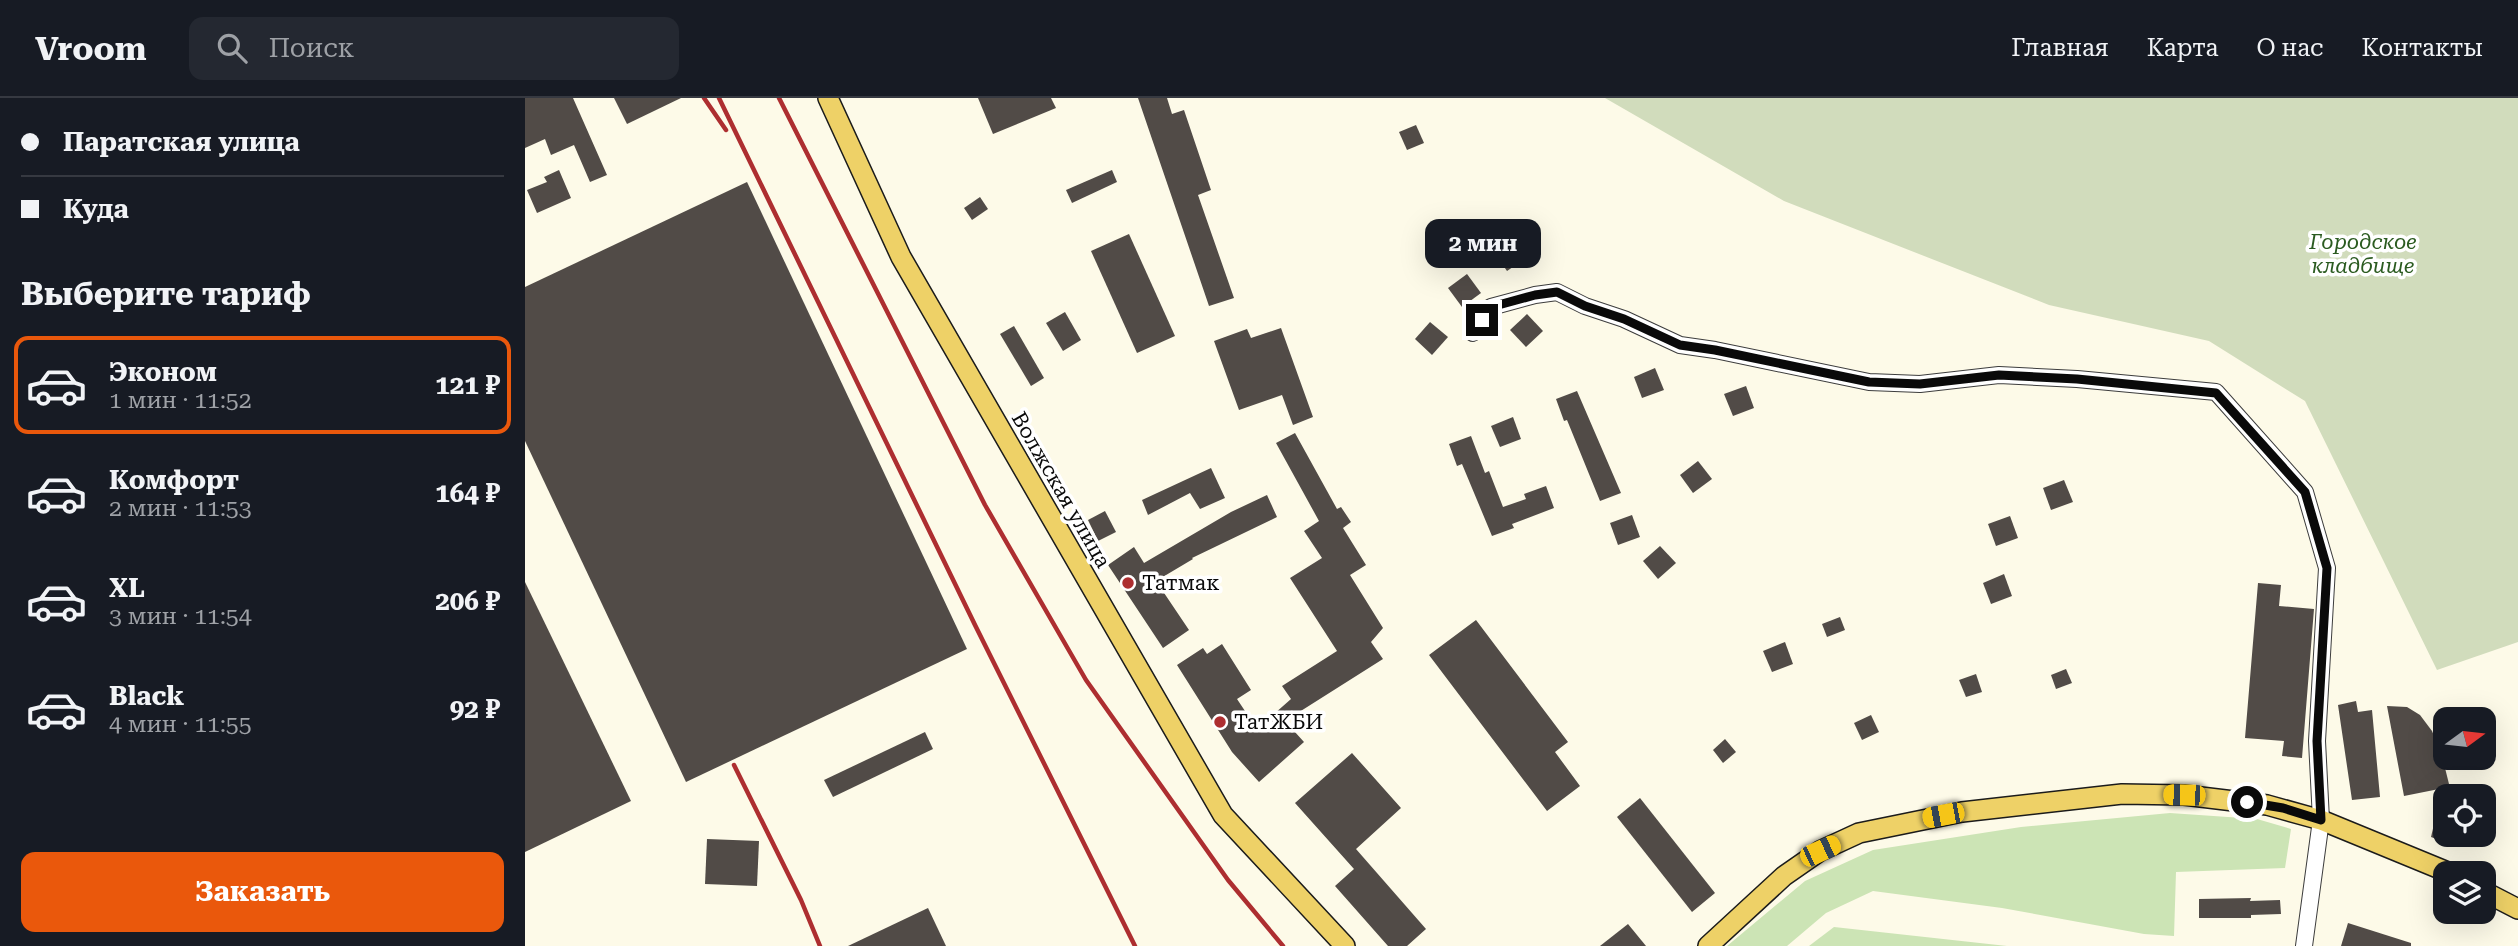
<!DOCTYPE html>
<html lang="ru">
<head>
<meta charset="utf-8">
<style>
	:root { --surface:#171b24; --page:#242831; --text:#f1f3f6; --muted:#9ea1a6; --line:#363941; --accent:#ea580c }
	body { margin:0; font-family:"Roboto Serif",serif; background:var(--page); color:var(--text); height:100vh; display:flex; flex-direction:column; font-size:26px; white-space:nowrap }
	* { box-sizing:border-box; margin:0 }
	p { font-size:23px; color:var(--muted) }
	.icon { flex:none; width:38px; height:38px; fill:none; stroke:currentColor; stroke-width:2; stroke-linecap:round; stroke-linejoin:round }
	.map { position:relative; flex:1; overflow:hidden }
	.side { display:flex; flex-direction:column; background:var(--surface); width:525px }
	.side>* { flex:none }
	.banner { display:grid; align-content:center; height:154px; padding:0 21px; background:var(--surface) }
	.needle { width:46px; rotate:75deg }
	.tools { position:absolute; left:1908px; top:609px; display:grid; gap:14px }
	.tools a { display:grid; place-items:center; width:63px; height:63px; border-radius:14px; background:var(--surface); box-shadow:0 7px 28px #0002; font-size:35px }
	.end { position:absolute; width:32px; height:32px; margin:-16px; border:9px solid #0a0a0a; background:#fff; box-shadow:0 0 0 4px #fff }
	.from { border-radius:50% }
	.bubble { position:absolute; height:49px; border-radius:14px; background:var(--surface); box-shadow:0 7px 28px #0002; font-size:23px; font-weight:700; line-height:49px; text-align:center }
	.car { position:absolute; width:21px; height:42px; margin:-21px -10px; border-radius:9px; box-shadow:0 0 5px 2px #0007; background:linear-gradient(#f5c518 24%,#345 0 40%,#f5c518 0 76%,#345 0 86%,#f5c518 0) }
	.banner b { display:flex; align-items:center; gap:24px; height:66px; font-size:26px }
	.banner b+b { border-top:2px solid var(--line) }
	.banner i { width:18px; height:18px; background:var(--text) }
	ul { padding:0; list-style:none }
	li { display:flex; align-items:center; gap:21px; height:98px; margin:0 14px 10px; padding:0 7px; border:4px solid transparent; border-radius:14px }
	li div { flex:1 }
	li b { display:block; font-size:26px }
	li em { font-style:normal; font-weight:700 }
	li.current { border-color:var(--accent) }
	li>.icon { width:63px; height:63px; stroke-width:1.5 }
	h2 { padding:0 21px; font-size:32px; line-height:84px }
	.button { display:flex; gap:14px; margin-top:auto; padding:14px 21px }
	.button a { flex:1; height:80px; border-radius:14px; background:var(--accent); color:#fff; font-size:28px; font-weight:700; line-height:80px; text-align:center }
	header { display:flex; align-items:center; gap:42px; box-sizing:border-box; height:98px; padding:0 35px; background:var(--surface); border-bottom:2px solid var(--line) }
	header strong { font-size:33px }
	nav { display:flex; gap:38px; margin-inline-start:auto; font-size:24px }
	.search { width:490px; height:63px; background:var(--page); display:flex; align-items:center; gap:18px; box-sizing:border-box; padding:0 24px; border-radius:14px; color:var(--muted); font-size:26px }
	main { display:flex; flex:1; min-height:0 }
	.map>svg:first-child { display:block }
</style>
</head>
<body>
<header>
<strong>Vroom</strong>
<div class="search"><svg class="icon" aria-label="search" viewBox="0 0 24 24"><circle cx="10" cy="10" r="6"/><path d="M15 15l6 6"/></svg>Поиск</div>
<nav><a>Главная</a><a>Карта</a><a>О нас</a><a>Контакты</a></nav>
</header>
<main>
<section class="side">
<div class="banner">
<b><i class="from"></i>Паратская улица</b>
<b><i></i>Куда</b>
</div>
<h2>Выберите тариф</h2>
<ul>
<li class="current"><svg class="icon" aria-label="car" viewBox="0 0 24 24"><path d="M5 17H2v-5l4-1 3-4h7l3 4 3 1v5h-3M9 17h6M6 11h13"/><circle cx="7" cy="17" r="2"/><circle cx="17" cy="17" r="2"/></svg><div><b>Эконом</b><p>1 мин · 11:52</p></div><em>121 ₽</em></li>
<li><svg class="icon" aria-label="car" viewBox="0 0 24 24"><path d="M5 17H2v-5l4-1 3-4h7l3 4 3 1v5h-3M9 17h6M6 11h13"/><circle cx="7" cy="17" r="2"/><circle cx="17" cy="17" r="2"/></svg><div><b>Комфорт</b><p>2 мин · 11:53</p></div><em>164 ₽</em></li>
<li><svg class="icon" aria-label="car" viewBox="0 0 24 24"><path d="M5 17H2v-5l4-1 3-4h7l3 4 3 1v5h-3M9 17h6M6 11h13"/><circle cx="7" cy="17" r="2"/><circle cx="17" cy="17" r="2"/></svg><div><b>XL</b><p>3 мин · 11:54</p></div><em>206 ₽</em></li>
<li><svg class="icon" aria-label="car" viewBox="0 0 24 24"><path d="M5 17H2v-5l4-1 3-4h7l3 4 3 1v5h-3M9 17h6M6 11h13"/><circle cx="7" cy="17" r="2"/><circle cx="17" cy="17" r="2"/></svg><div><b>Black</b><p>4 мин · 11:55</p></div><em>92 ₽</em></li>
</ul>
<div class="button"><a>Заказать</a></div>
</section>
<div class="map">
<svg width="1993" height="848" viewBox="0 0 1993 848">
	<rect width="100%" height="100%" fill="#fdfae8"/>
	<g fill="#cce4b5">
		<path d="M1645 715 1732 721 1766 731 1760 770 1651 774 1649 838 1619 836 1477 810 1348 793 1301 815 1262 848H1202L1280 783 1348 752 1496 729Z"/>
		<path d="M1309 829 1482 848H1284Z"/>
	</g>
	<path fill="#d1dcbc" d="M1080 0H1993V544L1912 572 1780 303 1684 243 1524 207 1259 103Z"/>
	<g fill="#514b47">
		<path d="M0 0H48L82 77 65 84 49 47 26 57 20 41 0 50Z"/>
		<path d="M89 0H156L102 26Z"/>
		<path d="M453 0H526L531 10 468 36Z"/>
		<path d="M613 0H642L647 16 659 12 686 92 673 97 709 200 684 208Z"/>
		<path d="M891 27 899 45 882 52 874 34Z"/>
		<path d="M34 72 46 100 12 115 2 92 22 84 19 79Z"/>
		<path d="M587 72 592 84 547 105 541 92Z"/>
		<path d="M222 84 442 551 161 684 0 343V189Z"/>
		<path d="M455 99 463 111 447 122 439 110Z"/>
		<path d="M604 136 650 238 612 255 566 153Z"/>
		<path d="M988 141 1001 160 982 173 969 154Z"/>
		<path d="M942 176 956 195 937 209 923 190Z"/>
		<path d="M540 214 556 242 538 253 521 225Z"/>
		<path d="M1002 216 1018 233 1001 249 985 232Z"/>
		<path d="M905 224 923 239 907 257 890 241Z"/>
		<path d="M489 228 519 280 506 288 475 236Z"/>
		<path d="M756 230 788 319 768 327 757 297 714 312 689 243 722 231 726 240Z"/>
		<path d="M1130 270 1139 292 1117 300 1109 279Z"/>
		<path d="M1221 288 1229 310 1208 318 1199 296Z"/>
		<path d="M1052 293 1096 395 1075 403 1042 322 1039 323 1031 301Z"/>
		<path d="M988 319 996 341 975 349 966 328Z"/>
		<path d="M770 335 812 411 816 409 826 424 818 430 841 467 825 477 858 530 846 544 858 561 760 623 779 644 734 684 707 654 652 567 678 550 682 556 697 546 726 592 712 601 732 631 766 601 757 588 812 553 765 480 797 460 779 433 794 423 751 345Z"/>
		<path d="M946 338 960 375 964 373 978 409 1001 401 999 396 1021 388 1029 410 987 426 989 430 967 438 937 366 932 368 924 346Z"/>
		<path d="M1173 363 1187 381 1168 395 1155 377Z"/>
		<path d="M686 370 700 400 675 411 665 395 623 417 617 402Z"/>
		<path d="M1539 382 1548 404 1526 412 1518 390Z"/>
		<path d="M742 397 752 419 667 460 668 461 631 483 664 532 638 550 583 467 609 449 619 465 706 414Z"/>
		<path d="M580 413 591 434 573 443 563 422Z"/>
		<path d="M1107 417 1115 439 1093 447 1085 425Z"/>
		<path d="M1485 418 1493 440 1471 448 1463 426Z"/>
		<path d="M1135 448 1151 465 1133 481 1118 463Z"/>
		<path d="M1479 476 1487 498 1466 506 1458 485Z"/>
		<path d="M0 484 106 703 0 754Z"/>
		<path d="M1733 485 1756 487 1754 508 1789 511 1777 660 1757 658 1759 643 1720 640Z"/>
		<path d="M1315 519 1320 532 1302 539 1297 526Z"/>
		<path d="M951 522 1043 644 1030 654 1055 688 1022 713 904 557Z"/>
		<path d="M1260 544 1268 566 1247 574 1238 553Z"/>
		<path d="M1541 571 1547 585 1531 591 1526 577Z"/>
		<path d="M1451 576 1457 594 1441 599 1434 582Z"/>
		<path d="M1831 603 1833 614 1847 612 1855 699 1827 702 1813 607Z"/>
		<path d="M1862 608 1882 609 1895 617 1907 633 1916 654 1927 698H1913L1914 691 1879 698Z"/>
		<path d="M1346 617 1354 634 1337 642 1329 625Z"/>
		<path d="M400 634 408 651 308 699 299 682Z"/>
		<path d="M1200 641 1211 654 1198 665 1188 652Z"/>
		<path d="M827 655 876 710 831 751 901 831 882 848H863L810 788 829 771 770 705Z"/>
		<path d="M1115 700 1190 795 1167 814 1092 719Z"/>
		<path d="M1915 701H1920V744L1906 739Z"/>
		<path d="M182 741 234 743 232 788 180 786Z"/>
		<path d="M1726 800 1725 803 1755 802 1756 816 1726 817V820H1674V801Z"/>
		<path d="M403 810 421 848H323Z"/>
		<path d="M1823 825 1886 845V848H1816Z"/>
		<path d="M1103 826 1121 848H1075Z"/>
	</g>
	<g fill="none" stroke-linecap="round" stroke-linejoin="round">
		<defs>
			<path id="minor" d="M948 235 966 209 1010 197 1032 194 1060 208 1099 221 1155 247 1190 252 1344 284 1395 286 1474 277 1552 281 1691 294 1780 394 1802 470 1792 643 1796 722 1779 848"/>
			<g id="major">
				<path d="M303 0 376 159 698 717 820 848"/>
				<path d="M1958 793 1993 811"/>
				<path d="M1183 848 1259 778 1295 753 1334 735 1437 714 1597 696 1659 697 1742 707 1796 722 1925 775"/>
			</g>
		</defs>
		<use href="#minor" stroke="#3d3d3d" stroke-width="18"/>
		<use href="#major" stroke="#1b1b1b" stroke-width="22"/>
		<use href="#minor" stroke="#fff" stroke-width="16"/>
		<use href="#major" stroke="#eed167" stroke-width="19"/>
		<g stroke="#ad2e30" stroke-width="4.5">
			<path d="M179 0 201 32"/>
			<path d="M194 0 450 527 610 848"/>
			<path d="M254 0 460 407 561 582 703 782 758 848"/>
			<path d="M209 667 276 802 295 848"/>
		</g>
	</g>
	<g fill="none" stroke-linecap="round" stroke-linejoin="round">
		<path stroke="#0a0a0a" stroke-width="9" d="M957 222 966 209 1010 197 1032 194 1060 208 1099 221 1155 247 1190 252 1344 284 1395 286 1474 277 1552 281 1691 295 1780 394 1802 470 1792 643 1796 722 1758 710 1722 704"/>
	</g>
	<g fill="#ad2e30" stroke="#fff" stroke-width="2.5">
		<circle cx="603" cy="485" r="7"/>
		<circle cx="695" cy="624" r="7"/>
	</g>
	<g text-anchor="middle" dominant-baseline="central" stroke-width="7" stroke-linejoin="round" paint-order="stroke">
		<g font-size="21" font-style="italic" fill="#2b5b20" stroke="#fff">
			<text x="1838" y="144">Городское<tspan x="1838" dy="24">кладбище</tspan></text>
		</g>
		<g font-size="21" fill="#0a0a0a" stroke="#fff">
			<text transform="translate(536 392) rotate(60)">Волжская улица</text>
		</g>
		<g font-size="21" fill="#0a0a0a" stroke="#fff" text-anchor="start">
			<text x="617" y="485">Татмак</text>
			<text x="709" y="624">ТатЖБИ</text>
		</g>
	</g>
</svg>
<div class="tools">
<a><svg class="needle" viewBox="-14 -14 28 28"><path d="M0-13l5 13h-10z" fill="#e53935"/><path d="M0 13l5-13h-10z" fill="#9ea1a6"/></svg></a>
<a><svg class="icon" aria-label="locate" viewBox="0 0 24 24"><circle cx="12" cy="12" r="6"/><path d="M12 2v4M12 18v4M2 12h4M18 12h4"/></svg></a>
<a><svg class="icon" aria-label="layers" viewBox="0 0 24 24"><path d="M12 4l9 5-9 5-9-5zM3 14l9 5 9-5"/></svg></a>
</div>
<i class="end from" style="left:1722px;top:704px"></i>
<i class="end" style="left:957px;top:222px"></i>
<div class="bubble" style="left:900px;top:121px;width:116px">2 мин</div>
<i class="car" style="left:1659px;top:697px;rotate:271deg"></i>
<i class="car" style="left:1418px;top:717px;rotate:259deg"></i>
<i class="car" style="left:1295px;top:753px;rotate:65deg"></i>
</div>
</main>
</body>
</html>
